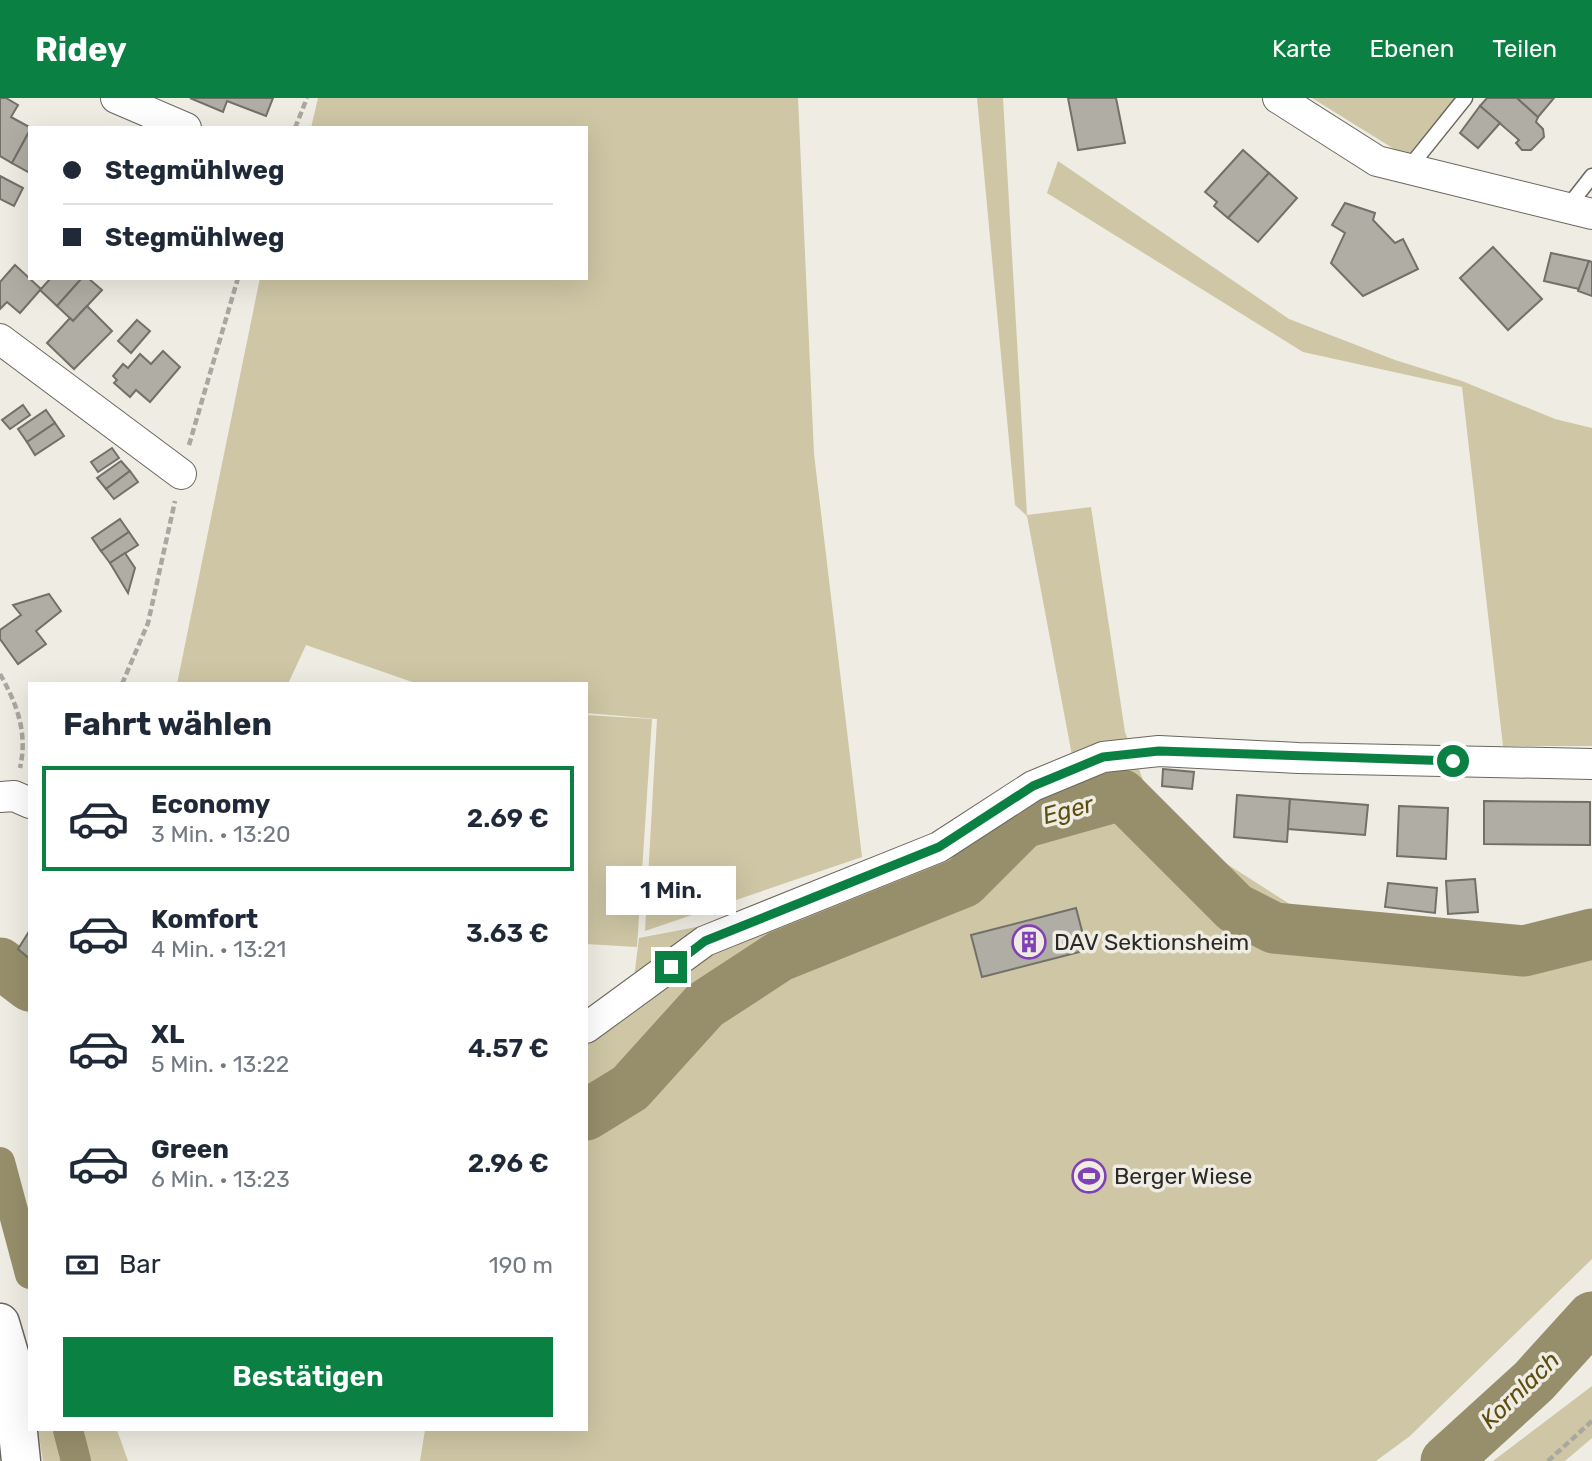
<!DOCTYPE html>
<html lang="de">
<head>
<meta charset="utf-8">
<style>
	:root { --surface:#fff; --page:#f2f2f3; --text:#1f2937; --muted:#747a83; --line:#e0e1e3; --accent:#0b8043 }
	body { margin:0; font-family:Rubik,sans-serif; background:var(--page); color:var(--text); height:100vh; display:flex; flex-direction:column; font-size:26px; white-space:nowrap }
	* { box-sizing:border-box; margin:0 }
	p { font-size:23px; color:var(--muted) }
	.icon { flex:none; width:38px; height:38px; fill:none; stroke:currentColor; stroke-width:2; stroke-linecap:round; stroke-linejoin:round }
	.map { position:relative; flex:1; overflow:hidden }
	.panel { position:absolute; left:28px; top:584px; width:560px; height:749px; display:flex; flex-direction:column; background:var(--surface); border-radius:0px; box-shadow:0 7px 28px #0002 }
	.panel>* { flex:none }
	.hud { position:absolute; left:28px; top:28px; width:560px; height:154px; border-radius:0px; box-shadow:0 7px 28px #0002; display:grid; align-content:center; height:154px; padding:0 35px; background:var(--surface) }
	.end { position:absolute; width:32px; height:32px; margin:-16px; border:9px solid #0b8043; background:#fff; box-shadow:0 0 0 4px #fff }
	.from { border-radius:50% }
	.bubble { position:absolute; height:49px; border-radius:0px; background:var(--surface); box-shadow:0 7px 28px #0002; font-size:23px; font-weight:600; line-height:49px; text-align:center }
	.hud b { display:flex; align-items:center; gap:24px; height:66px; font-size:26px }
	.hud b+b { border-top:2px solid var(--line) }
	.hud i { width:18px; height:18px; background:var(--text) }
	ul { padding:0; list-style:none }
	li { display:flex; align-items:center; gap:21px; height:105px; margin:0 14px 10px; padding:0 21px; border:4px solid transparent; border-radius:0px }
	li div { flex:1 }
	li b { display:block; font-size:26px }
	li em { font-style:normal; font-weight:600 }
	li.active { border-color:var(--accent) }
	li>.icon { width:63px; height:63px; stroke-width:1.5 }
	h2 { padding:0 35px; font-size:32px; line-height:84px }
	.pay { display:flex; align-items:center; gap:18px; height:77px; padding:0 35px; font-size:26px }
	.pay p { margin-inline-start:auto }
	.action { display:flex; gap:14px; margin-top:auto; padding:14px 35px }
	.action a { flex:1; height:80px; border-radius:0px; background:var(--accent); color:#fff; font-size:28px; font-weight:600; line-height:80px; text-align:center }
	header { display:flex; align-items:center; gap:42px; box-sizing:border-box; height:98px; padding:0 35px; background:var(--accent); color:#fff }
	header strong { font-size:33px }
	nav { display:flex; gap:38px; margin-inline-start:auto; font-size:24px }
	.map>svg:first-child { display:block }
</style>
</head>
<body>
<header>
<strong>Ridey</strong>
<nav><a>Karte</a><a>Ebenen</a><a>Teilen</a></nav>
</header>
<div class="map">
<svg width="1592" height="1363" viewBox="0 0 1592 1363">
	<rect width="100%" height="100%" fill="#efece3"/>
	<g fill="#cec6a4">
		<path d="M318 0H798L814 356 862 759 645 833 657 621 586 615V586H418L306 547 288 586H177L260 180H586V30H311Z"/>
		<path d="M977 0H1003L1027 417 1091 409 1125 634 1158 722 1321 826 1523 845 1592 838V1161L1410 1338 1376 1363H420L425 1332H586V913L633 888 639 840 805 808 968 751 1074 668 1027 418 1015 407Z"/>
		<path d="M1312 0H1455L1407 59Z"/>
		<path d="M1058 63 1289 221 1395 262 1462 283 1555 321 1592 330V648H1503L1462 289 1303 254 1047 95Z"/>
		<path d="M586 617 652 621 637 849 586 846Z"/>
		<path d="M1592 1288V1340L1565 1363H1493Z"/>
		<path d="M38 1332H117L128 1363H43Z"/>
	</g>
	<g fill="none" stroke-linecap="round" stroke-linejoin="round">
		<g stroke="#978f6b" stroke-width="30">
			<path d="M0 1064 30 1176"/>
			<path d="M68 1332 76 1363"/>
		</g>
		<g stroke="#978f6b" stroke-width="51">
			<path d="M0 865 30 888"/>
			<path d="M586 1017 630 990 705 907 780 858 964 784 1023 725 1122 697 1235 810 1274 830 1524 853 1592 836"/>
			<path d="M1446 1363 1534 1283 1592 1219"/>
		</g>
	</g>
	<g fill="#b0ada4" stroke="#727068" stroke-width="2">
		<path d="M0 0H6L18 7 11 19 31 30 12 65 0 58Z"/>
		<path d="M190 0H273L266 18 227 3 223 14Z"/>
		<path d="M1068 0H1116L1125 45 1078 52Z"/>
		<path d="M1487 0H1517L1538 19 1536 24 1543 31 1544 39 1531 52H1522L1516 45 1519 42 1480 8Z"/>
		<path d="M1517 0H1554L1538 19Z"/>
		<path d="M1480 8 1500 25 1478 50 1460 35Z"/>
		<path d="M30 32V75L12 65Z"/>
		<path d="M1243 52 1269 75 1228 120 1214 108 1217 104 1205 94Z"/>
		<path d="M1269 75 1297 100 1258 144 1228 120Z"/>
		<path d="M0 78 23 90 14 108 0 101Z"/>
		<path d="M1345 105 1375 115 1373 122 1395 145 1403 141 1418 171 1363 198 1331 165 1345 135 1332 127Z"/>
		<path d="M1493 149 1542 201 1508 232 1460 180Z"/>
		<path d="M1551 155 1589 163 1579 191 1544 183Z"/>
		<path d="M1589 163 1592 164V198L1578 193Z"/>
		<path d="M15 167 41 191 20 215 7 204 0 211V184Z"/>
		<path d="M51 180H82L57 208 40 192Z"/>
		<path d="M82 180H88L102 192 73 223 57 208Z"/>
		<path d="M87 208 112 233 74 271 47 245 70 220 73 223Z"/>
		<path d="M137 222 150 233 131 255 118 243Z"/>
		<path d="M163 253 180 269 150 304 136 292 130 299 114 285 117 282 113 278 123 266 128 270 140 256 151 266Z"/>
		<path d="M23 307 30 317 10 331 2 322Z"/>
		<path d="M46 312 55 325 27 344 18 331Z"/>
		<path d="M55 325 64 338 35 357 27 344Z"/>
		<path d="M112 350 119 360 98 374 91 364Z"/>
		<path d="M121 363 130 373 106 391 97 380Z"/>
		<path d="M130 373 138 384 114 401 106 391Z"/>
		<path d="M120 421 129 434 101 453 92 440Z"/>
		<path d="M129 434 138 447 110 465 101 453Z"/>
		<path d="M125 455 135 470 128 495 110 465Z"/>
		<path d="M49 496 61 513 36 533 46 546 18 566 0 541V532L21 517 13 507Z"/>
		<path d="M1163 671 1194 674 1192 691 1162 688Z"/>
		<path d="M1237 697 1290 701 1287 744 1234 739Z"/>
		<path d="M1290 701 1368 707 1365 737 1288 731Z"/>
		<path d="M1484 703 1590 704V747L1484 746Z"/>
		<path d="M1399 708 1448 710 1446 761 1397 758Z"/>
		<path d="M1475 781 1478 814 1448 816 1446 783Z"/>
		<path d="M1388 785 1437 790 1435 815 1385 809Z"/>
		<path d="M1076 810 1087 852 982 879 971 837Z"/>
		<path d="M30 832V861L18 851Z"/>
	</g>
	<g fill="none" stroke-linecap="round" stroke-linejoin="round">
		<defs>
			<g id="lane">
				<path d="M1408 71 1465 0"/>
				<path d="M1567 110 1592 78"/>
			</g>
			<g id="street">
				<path d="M116 0 186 30"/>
				<path d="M1278 0 1377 63 1592 116"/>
				<path d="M0 241 181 376"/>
				<path d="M0 699 14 698 30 705"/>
				<path d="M586 930 705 843 939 749 1033 688 1103 659 1159 653 1298 660 1592 666"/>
			</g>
			<path id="secondary" d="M0 1225 10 1259 21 1363"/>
		</defs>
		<use href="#lane" stroke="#69675f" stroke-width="17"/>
		<use href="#street" stroke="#69675f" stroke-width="32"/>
		<use href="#secondary" stroke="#69675f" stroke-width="41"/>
		<g stroke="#a9a7a0" stroke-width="4.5" stroke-dasharray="7 3.5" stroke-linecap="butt">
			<path d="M295 30 307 0"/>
			<path d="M189 347 238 180"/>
			<path d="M0 576C17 606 28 635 20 670"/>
			<path d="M122 586 148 525 175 403"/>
			<path d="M1548 1363 1592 1323"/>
		</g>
		<use href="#lane" stroke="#fff" stroke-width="14"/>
		<use href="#street" stroke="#fff" stroke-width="30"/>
		<use href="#secondary" stroke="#fff" stroke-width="38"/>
	</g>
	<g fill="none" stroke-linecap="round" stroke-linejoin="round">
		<path stroke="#0b8043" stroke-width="9" d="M671 869 705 843 939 749 1033 688 1103 659 1159 653 1453 663"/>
	</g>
	<defs>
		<symbol id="building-ring" viewBox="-11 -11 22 22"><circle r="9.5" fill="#efece3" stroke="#8041b6" stroke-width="1.5"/><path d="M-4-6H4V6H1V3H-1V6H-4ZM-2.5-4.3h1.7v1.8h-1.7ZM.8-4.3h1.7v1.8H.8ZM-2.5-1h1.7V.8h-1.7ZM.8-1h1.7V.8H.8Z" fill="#8041b6"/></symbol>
		<symbol id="stadium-ring" viewBox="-11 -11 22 22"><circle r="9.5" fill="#efece3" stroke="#8041b6" stroke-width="1.5"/><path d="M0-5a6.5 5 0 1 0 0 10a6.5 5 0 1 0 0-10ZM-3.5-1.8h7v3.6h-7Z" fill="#8041b6"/></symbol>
	</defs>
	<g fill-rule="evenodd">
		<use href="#building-ring" x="1010" y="825" width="38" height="38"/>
		<use href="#stadium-ring" x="1070" y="1059" width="38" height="38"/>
	</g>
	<g text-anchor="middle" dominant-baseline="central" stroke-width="7" stroke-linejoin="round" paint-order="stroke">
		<g font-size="23" fill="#2b2a27" stroke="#efece3" text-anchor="start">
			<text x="1054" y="844">DAV Sektionsheim</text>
			<text x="1114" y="1078">Berger Wiese</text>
		</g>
		<g font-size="24" font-style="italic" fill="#5d4e0f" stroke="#efece3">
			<text transform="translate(1068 712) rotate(-15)">Eger</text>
			<text transform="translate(1520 1292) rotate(-44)">Kornlach</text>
		</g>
	</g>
</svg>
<i class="end from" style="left:1453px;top:663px"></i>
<i class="end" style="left:671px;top:869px"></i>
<div class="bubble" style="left:606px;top:768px;width:130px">1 Min.</div>
<div class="hud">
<b><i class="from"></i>Stegmühlweg</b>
<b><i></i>Stegmühlweg</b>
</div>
<section class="panel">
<h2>Fahrt wählen</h2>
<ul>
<li class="active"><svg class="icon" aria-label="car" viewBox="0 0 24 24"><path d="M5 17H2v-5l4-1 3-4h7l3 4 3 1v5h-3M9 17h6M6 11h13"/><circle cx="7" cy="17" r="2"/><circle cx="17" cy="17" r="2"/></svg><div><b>Economy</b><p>3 Min. · 13:20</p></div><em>2.69 €</em></li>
<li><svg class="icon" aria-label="car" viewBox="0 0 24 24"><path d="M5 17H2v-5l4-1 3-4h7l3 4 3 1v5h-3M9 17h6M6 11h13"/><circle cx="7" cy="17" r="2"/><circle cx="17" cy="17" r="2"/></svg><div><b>Komfort</b><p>4 Min. · 13:21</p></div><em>3.63 €</em></li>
<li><svg class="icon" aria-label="car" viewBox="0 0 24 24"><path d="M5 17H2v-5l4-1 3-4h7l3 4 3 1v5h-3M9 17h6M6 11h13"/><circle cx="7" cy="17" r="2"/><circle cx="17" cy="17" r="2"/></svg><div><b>XL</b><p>5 Min. · 13:22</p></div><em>4.57 €</em></li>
<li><svg class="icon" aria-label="car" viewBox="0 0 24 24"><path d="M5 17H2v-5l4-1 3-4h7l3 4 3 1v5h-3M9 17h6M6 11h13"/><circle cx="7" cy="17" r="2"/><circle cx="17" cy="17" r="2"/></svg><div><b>Green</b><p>6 Min. · 13:23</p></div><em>2.96 €</em></li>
</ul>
<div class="pay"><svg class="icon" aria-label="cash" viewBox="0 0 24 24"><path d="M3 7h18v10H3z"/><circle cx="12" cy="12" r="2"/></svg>Bar<p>190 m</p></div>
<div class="action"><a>Bestätigen</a></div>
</section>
</div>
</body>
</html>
